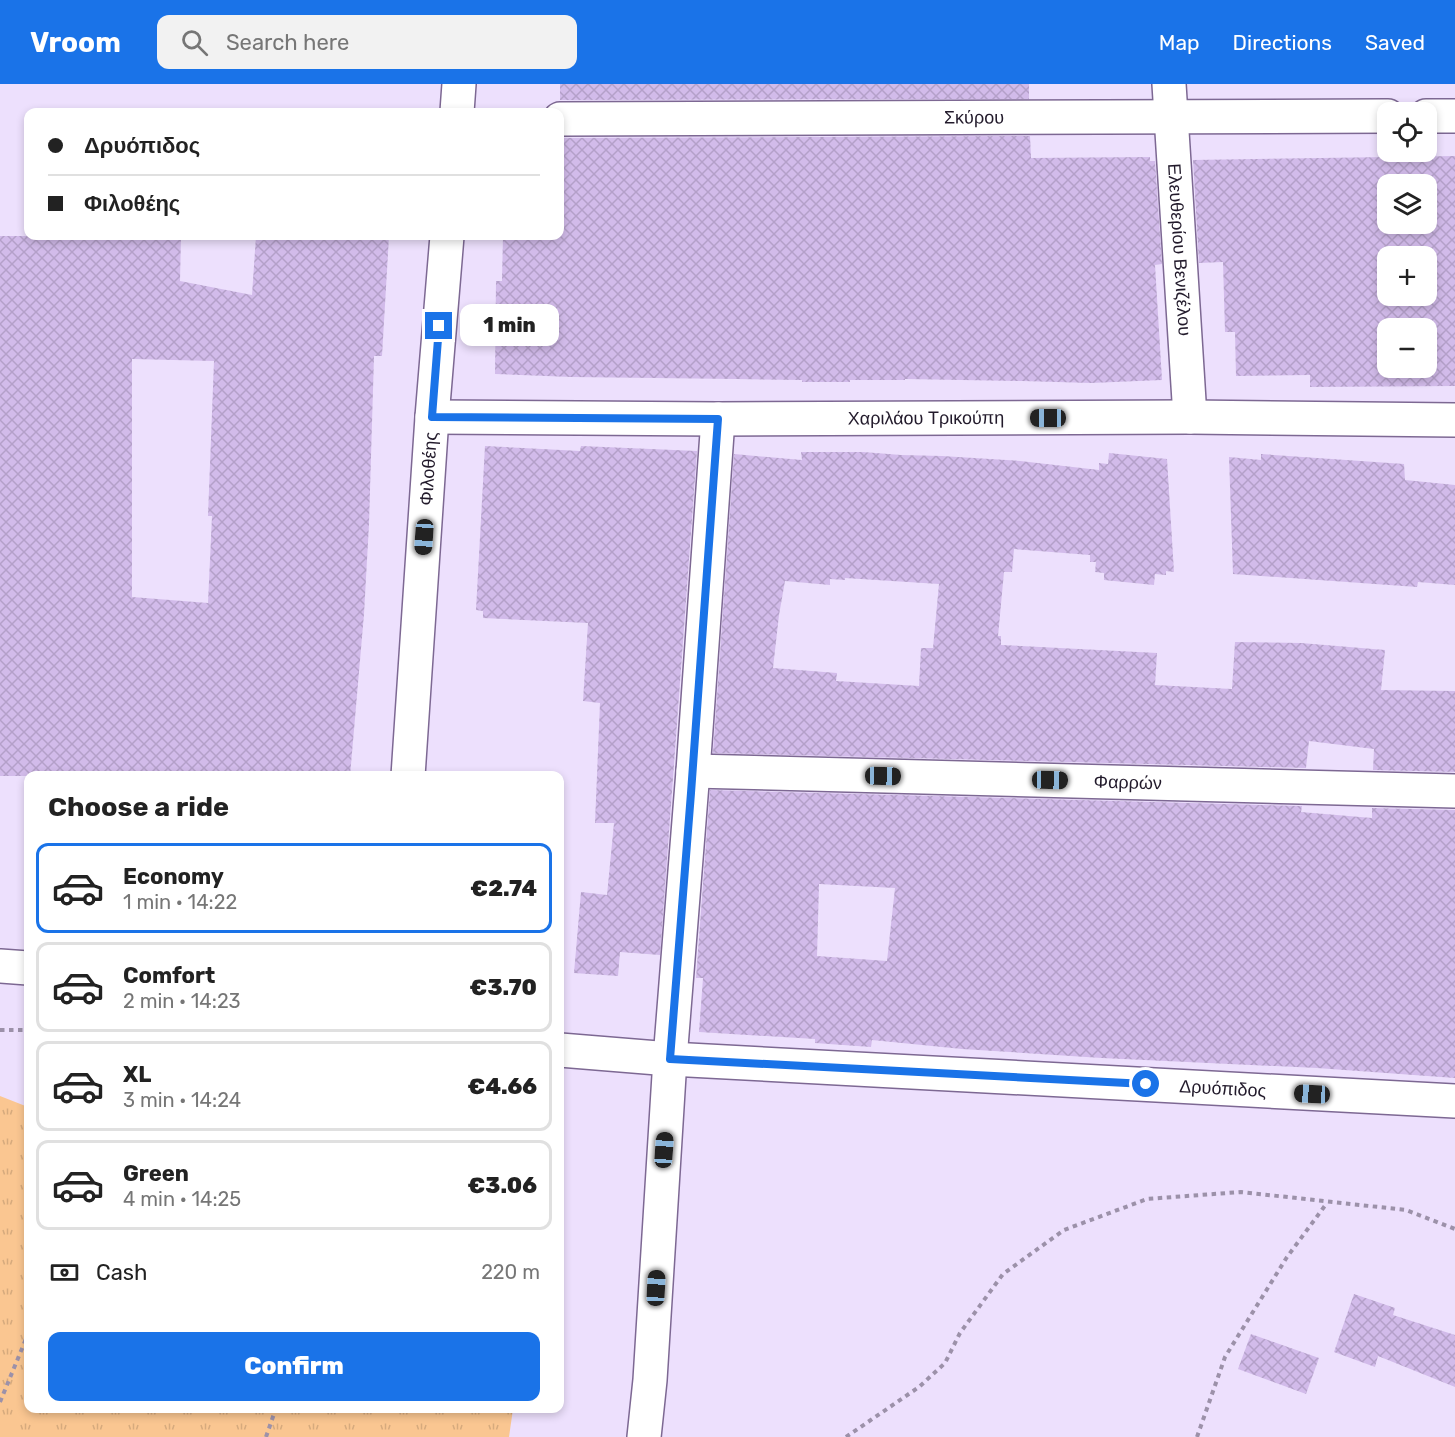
<!DOCTYPE html>
<html lang="en">
<head>
<meta charset="utf-8">
<style>
	:root { --surface:#fff; --page:#f2f2f2; --text:#222; --muted:#767676; --line:#e0e0e0; --accent:#1a73e8 }
	body { margin:0; font-family:Rubik,sans-serif; background:var(--page); color:var(--text); height:100vh; display:flex; flex-direction:column; font-size:22px; white-space:nowrap }
	* { box-sizing:border-box; margin:0 }
	p { font-size:20px; color:var(--muted) }
	.icon { flex:none; width:33px; height:33px; fill:none; stroke:currentColor; stroke-width:2; stroke-linecap:round; stroke-linejoin:round }
	.map { position:relative; flex:1; overflow:hidden }
	.side { position:absolute; left:24px; top:687px; width:540px; height:642px; display:flex; flex-direction:column; background:var(--surface); border-radius:12px; box-shadow:0 3px 9px #0003 }
	.side>* { flex:none }
	.banner { position:absolute; left:24px; top:24px; width:540px; height:132px; border-radius:12px; box-shadow:0 3px 9px #0003; display:grid; align-content:center; height:132px; padding:0 24px; background:var(--surface) }
	.fabs { position:absolute; left:1377px; top:18px; display:grid; gap:12px }
	.fabs a { display:grid; place-items:center; width:60px; height:60px; border-radius:12px; background:var(--surface); box-shadow:0 3px 9px #0003; font-size:30px }
	.end { position:absolute; width:27px; height:27px; margin:-14px; border:8px solid #1a73e8; background:#fff; box-shadow:0 0 0 3px #fff }
	.from { border-radius:50% }
	.bubble { position:absolute; height:42px; border-radius:12px; background:var(--surface); box-shadow:0 3px 9px #0003; font-size:20px; font-weight:800; line-height:42px; text-align:center }
	.car { position:absolute; width:18px; height:36px; margin:-18px -9px; border-radius:8px; box-shadow:0 0 4px 2px #0007; background:linear-gradient(#222 24%,#8ab4d8 0 40%,#222 0 76%,#8ab4d8 0 86%,#222 0) }
	.banner b { display:flex; align-items:center; gap:21px; height:57px; font-size:22px }
	.banner b+b { border-top:2px solid var(--line) }
	.banner i { width:15px; height:15px; background:var(--text) }
	ul { padding:0; list-style:none }
	li { display:flex; align-items:center; gap:18px; height:90px; margin:0 12px 9px; padding:0 12px; border:3px solid var(--line); border-radius:12px }
	li div { flex:1 }
	li b { display:block; font-size:22px }
	li em { font-style:normal; font-weight:800 }
	li.selected { border-color:var(--accent) }
	li>.icon { width:54px; height:54px; stroke-width:1.5 }
	h2 { padding:0 24px; font-size:27px; line-height:72px }
	.pay { display:flex; align-items:center; gap:15px; height:66px; padding:0 24px; font-size:22px }
	.pay p { margin-inline-start:auto }
	.cta { display:flex; gap:12px; margin-top:auto; padding:12px 24px }
	.cta a { flex:1; height:69px; border-radius:12px; background:var(--accent); color:#fff; font-size:24px; font-weight:800; line-height:69px; text-align:center }
	header { display:flex; align-items:center; gap:36px; box-sizing:border-box; height:84px; padding:0 30px; background:var(--accent); color:#fff }
	header strong { font-size:28px }
	nav { display:flex; gap:33px; margin-inline-start:auto; font-size:21px }
	.search { width:420px; height:54px; background:var(--page); display:flex; align-items:center; gap:15px; box-sizing:border-box; padding:0 21px; border-radius:12px; color:var(--muted); font-size:22px }
	.map>svg:first-child { display:block }
</style>
</head>
<body>
<header>
<strong>Vroom</strong>
<div class="search"><svg class="icon" aria-label="search" viewBox="0 0 24 24"><circle cx="10" cy="10" r="6"/><path d="M15 15l6 6"/></svg>Search here</div>
<nav><a>Map</a><a>Directions</a><a>Saved</a></nav>
</header>
<div class="map">
<svg width="1455" height="1353" viewBox="0 0 1455 1353">
	<defs>
		<pattern id="grass-tufts" width="24" height="20" patternUnits="userSpaceOnUse" patternTransform="scale(1.5)"><rect width="24" height="20" fill="#fac691"/><path d="M3 7l-1-3M5 7V3M7 7l1-3M15 17l-1-3M17 17v-4M19 17l1-3" fill="none" stroke="#d6aa7d"/></pattern>
		<pattern id="building-cross-hatch" width="8" height="8" patternUnits="userSpaceOnUse" patternTransform="scale(1.5)"><rect width="8" height="8" fill="#d2bbea"/><path d="M0 0l8 8M0 8l8-8" fill="none" stroke="#b4a0c9"/></pattern>
	</defs>
	<rect width="100%" height="100%" fill="#ede0fd"/>
	<path fill="url(#grass-tufts)" d="M0 1012 28 1023V1324L513 1325 509 1353H0Z"/>
	<g fill="url(#building-cross-hatch)" fill-rule="evenodd">
		<path d="M560 0H1029V15L560 16Z"/>
		<path d="M1030 52 1031 74 1150 73V77H1155L1162 180 1155 181 1162 296 1091 299 1022 297 905 295V296H850V298H802V296L736 295 571 293 495 290 496 197H502L503 152H560V54Z"/>
		<path d="M1455 72V302L1310 303V291L1236 292 1235 248H1225L1223 178 1199 179 1193 76ZM1388 100H1426V140H1388ZM1388 172H1426V212H1388ZM1388 244H1426V284H1388Z"/>
		<path d="M0 152H181L180 197 252 211 256 152H389L382 272H374L369 440 364 530 350 692H0ZM132 275 214 277 208 432H212L208 519 132 513Z"/>
		<path d="M485 362 580 367 581 362 697 367 660 871 620 868 618 892 574 889 581 808 607 811 614 739H595L600 619 583 617 588 539 483 534V527L476 526Z"/>
		<path d="M801 368H863L901 371 942 372 1020 377 1099 386V379L1108 380 1109 369 1167 375 1174 488 1166 487V491L1155 490 1154 501 1104 496V489L1095 488 1096 478H1090V471L1014 465 1012 488H1004L998 552H1001V561L1157 569 1155 601 1232 605 1235 558 1301 559 1385 566 1381 606 1455 607V688L1373 686 1374 665 1309 657 1306 684 713 669 734 370 802 376ZM845 494 939 500 933 564H921L919 602 836 597 837 589 773 584 779 531 785 497 830 501V495L845 496Z"/>
		<path d="M1261 370 1404 380 1405 396 1455 401V501L1418 498 1417 503 1233 490 1229 373 1261 376Z"/>
		<path d="M710 706 1302 722 1301 728 1372 734V724L1455 726V994L1317 984 1102 974 962 965 872 956 871 963 815 959V955L699 948 703 894H696ZM819 800 895 804 887 877 817 872Z"/>
		<path d="M1354 1210 1395 1224 1393 1231 1455 1251V1303L1378 1272 1375 1283 1334 1268Z"/>
		<path d="M1251 1250 1319 1274 1306 1310 1238 1285Z"/>
	</g>
	<g fill="none" stroke-linecap="round" stroke-linejoin="round">
		<defs>
			<g id="minor">
				<path id="s1" d="M1169 0 1190 333"/>
				<path d="M457 28 459 0"/>
				<path d="M1426 32H1455"/>
				<path id="s2" d="M560 35 1388 32"/>
				<path id="s3" d="M432 333 718 335 1190 333 1455 336"/>
				<path id="s4" d="M693 687 1455 707"/>
				<path id="s5" d="M408 692 432 333 447 152"/>
				<path d="M0 882 28 884"/>
				<path id="s6" d="M560 966 670 975 1455 1017"/>
				<path d="M644 1353 650 1296 670 975 693 687 718 335"/>
			</g>
		</defs>
		<use href="#minor" stroke="#7d6893" stroke-width="36"/>
		<g stroke="#9c91a9" stroke-width="4" stroke-dasharray="4.5 4.5" stroke-linecap="butt">
			<path d="M0 946H28"/>
			<path d="M0 1318 28 1250"/>
			<path d="M266 1353 276 1324"/>
			<path d="M846 1353 919 1303 945 1279 960 1249 1003 1190 1064 1146 1147 1115 1241 1108 1406 1126 1455 1145"/>
			<path d="M1197 1353 1225 1273 1287 1173 1327 1119"/>
		</g>
		<use href="#minor" stroke="#fff" stroke-width="33"/>
	</g>
	<g fill="none" stroke-linecap="round" stroke-linejoin="round">
		<path stroke="#1a73e8" stroke-width="8" d="M439 242 432 333 718 335 691 709 670 975 1146 1000"/>
	</g>
	<g text-anchor="middle" dominant-baseline="central" stroke-width="6" stroke-linejoin="round" paint-order="stroke">
		<g font-size="18" fill="#221a2b" stroke="#ede0fd">
			<text stroke="none"><textPath href="#s2" startOffset="414">Σκύρου</textPath></text>
			<text stroke="none"><textPath href="#s1" startOffset="166">Ελευθερίου Βενιζέλου</textPath></text>
			<text stroke="none"><textPath href="#s3" startOffset="494">Χαριλάου Τρικούπη</textPath></text>
			<text stroke="none"><textPath href="#s5" startOffset="308">Φιλοθέης</textPath></text>
			<text stroke="none"><textPath href="#s4" startOffset="435">Φαρρών</textPath></text>
			<text stroke="none"><textPath href="#s6" startOffset="664">Δρυόπιδος</textPath></text>
		</g>
	</g>
</svg>
<div class="fabs">
<a><svg class="icon" aria-label="locate" viewBox="0 0 24 24"><circle cx="12" cy="12" r="6"/><path d="M12 2v4M12 18v4M2 12h4M18 12h4"/></svg></a>
<a><svg class="icon" aria-label="layers" viewBox="0 0 24 24"><path d="M12 4l9 5-9 5-9-5zM3 14l9 5 9-5"/></svg></a>
<a>+</a>
<a>−</a>
</div>
<i class="end from" style="left:1146px;top:1000px"></i>
<i class="end" style="left:439px;top:242px"></i>
<div class="bubble" style="left:460px;top:220px;width:99px">1 min</div>
<i class="car" style="left:1048px;top:334px;rotate:270deg"></i>
<i class="car" style="left:424px;top:453px;rotate:184deg"></i>
<i class="car" style="left:883px;top:692px;rotate:91deg"></i>
<i class="car" style="left:1050px;top:696px;rotate:91deg"></i>
<i class="car" style="left:1312px;top:1010px;rotate:273deg"></i>
<i class="car" style="left:664px;top:1066px;rotate:4deg"></i>
<i class="car" style="left:656px;top:1204px;rotate:3deg"></i>
<div class="banner">
<b><i class="from"></i>Δρυόπιδος</b>
<b><i></i>Φιλοθέης</b>
</div>
<section class="side">
<h2>Choose a ride</h2>
<ul>
<li class="selected"><svg class="icon" aria-label="car" viewBox="0 0 24 24"><path d="M5 17H2v-5l4-1 3-4h7l3 4 3 1v5h-3M9 17h6M6 11h13"/><circle cx="7" cy="17" r="2"/><circle cx="17" cy="17" r="2"/></svg><div><b>Economy</b><p>1 min · 14:22</p></div><em>€2.74</em></li>
<li><svg class="icon" aria-label="car" viewBox="0 0 24 24"><path d="M5 17H2v-5l4-1 3-4h7l3 4 3 1v5h-3M9 17h6M6 11h13"/><circle cx="7" cy="17" r="2"/><circle cx="17" cy="17" r="2"/></svg><div><b>Comfort</b><p>2 min · 14:23</p></div><em>€3.70</em></li>
<li><svg class="icon" aria-label="car" viewBox="0 0 24 24"><path d="M5 17H2v-5l4-1 3-4h7l3 4 3 1v5h-3M9 17h6M6 11h13"/><circle cx="7" cy="17" r="2"/><circle cx="17" cy="17" r="2"/></svg><div><b>XL</b><p>3 min · 14:24</p></div><em>€4.66</em></li>
<li><svg class="icon" aria-label="car" viewBox="0 0 24 24"><path d="M5 17H2v-5l4-1 3-4h7l3 4 3 1v5h-3M9 17h6M6 11h13"/><circle cx="7" cy="17" r="2"/><circle cx="17" cy="17" r="2"/></svg><div><b>Green</b><p>4 min · 14:25</p></div><em>€3.06</em></li>
</ul>
<div class="pay"><svg class="icon" aria-label="cash" viewBox="0 0 24 24"><path d="M3 7h18v10H3z"/><circle cx="12" cy="12" r="2"/></svg>Cash<p>220 m</p></div>
<div class="cta"><a>Confirm</a></div>
</section>
</div>
</body>
</html>
